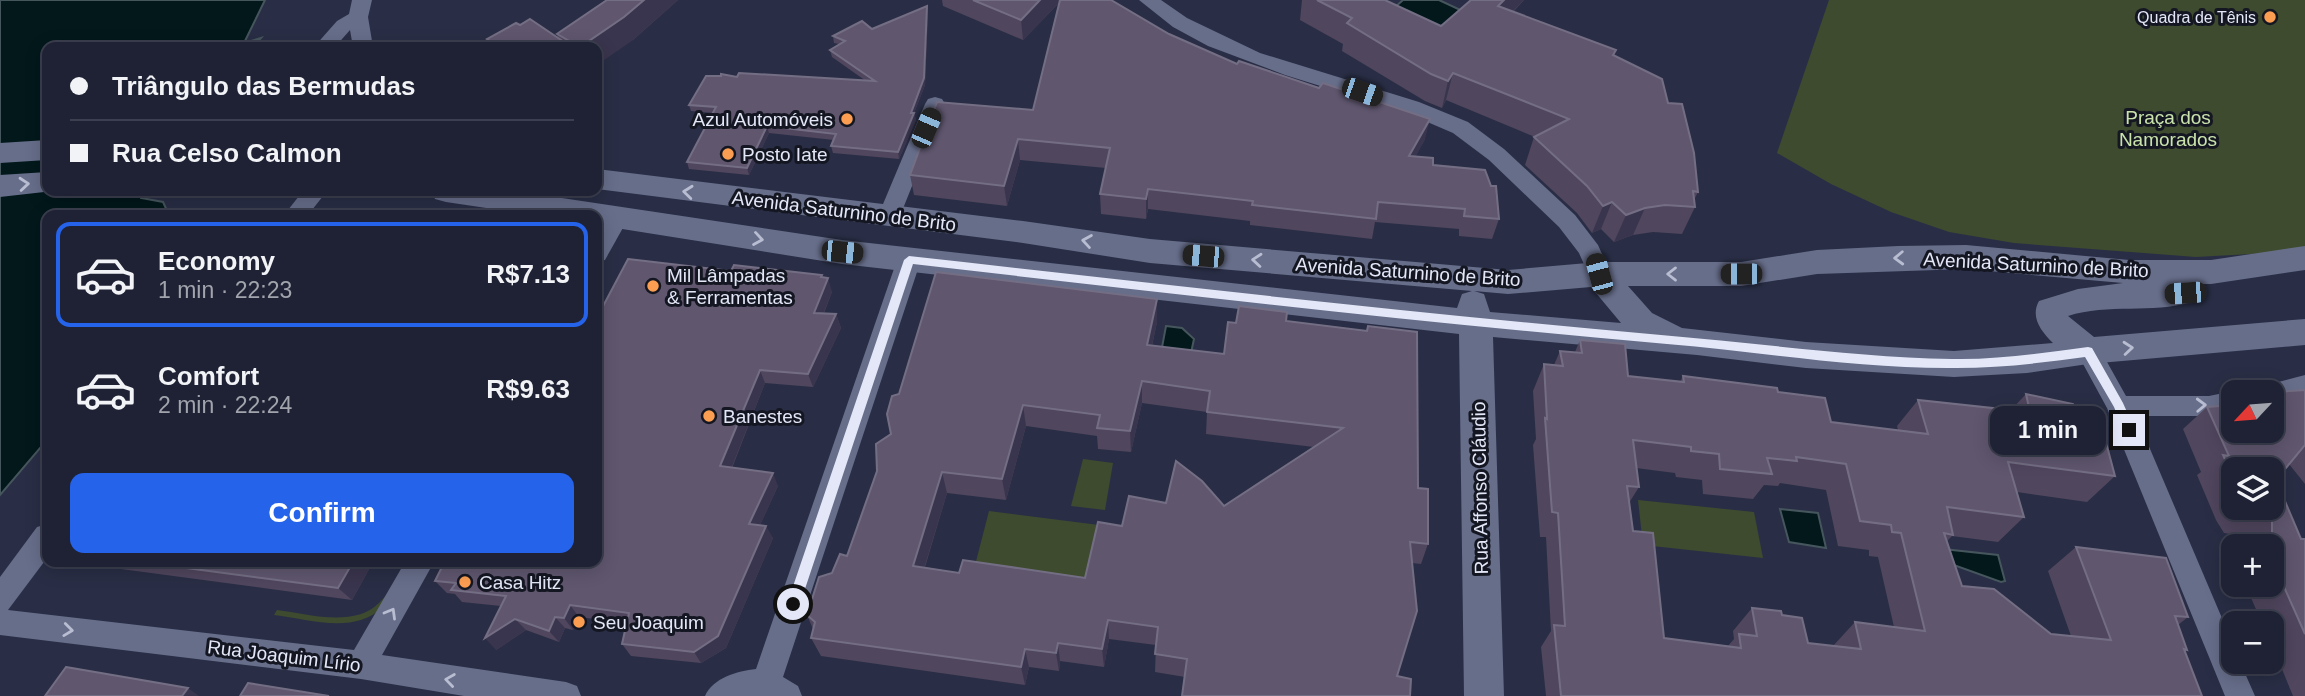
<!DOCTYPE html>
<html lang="en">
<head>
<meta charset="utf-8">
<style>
	:root { --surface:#1f2234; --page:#272a3c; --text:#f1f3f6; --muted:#a1a4ac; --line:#3c3f4f; --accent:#2563eb }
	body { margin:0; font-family:Arial,sans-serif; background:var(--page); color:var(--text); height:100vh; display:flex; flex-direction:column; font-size:26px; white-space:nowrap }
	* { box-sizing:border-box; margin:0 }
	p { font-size:23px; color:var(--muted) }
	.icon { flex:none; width:38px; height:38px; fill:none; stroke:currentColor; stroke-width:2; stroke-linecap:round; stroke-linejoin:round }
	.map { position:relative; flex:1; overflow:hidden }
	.sheet { position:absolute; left:42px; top:210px; width:560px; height:357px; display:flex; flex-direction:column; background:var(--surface); border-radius:14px; box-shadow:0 4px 18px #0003,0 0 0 2px var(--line) }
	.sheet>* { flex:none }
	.top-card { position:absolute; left:42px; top:42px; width:560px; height:154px; border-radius:14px; box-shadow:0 4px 18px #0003,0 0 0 2px var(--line); display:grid; align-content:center; height:154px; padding:0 28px; background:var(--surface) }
	.needle { width:46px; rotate:244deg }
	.tools { position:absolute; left:2221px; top:380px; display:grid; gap:14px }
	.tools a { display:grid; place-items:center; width:63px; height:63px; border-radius:14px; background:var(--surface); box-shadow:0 4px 18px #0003,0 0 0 2px var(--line); font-size:35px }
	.end { position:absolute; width:32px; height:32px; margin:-16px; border:9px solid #e3e7f7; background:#111; box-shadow:0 0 0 4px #111 }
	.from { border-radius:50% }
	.bubble { position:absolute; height:49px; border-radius:14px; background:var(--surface); box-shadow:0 4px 18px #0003,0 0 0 2px var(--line); font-size:23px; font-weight:800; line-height:49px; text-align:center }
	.car { position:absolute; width:21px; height:42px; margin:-21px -10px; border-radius:9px; box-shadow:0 0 5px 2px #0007; background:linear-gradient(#222 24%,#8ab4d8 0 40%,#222 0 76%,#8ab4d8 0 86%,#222 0) }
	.top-card b { display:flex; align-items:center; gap:24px; height:66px; font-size:26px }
	.top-card b+b { border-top:2px solid var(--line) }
	.top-card i { width:18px; height:18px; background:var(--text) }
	ul { padding:12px 0 0; list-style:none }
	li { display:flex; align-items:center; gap:21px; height:105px; margin:0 14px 10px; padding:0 14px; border:4px solid transparent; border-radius:14px }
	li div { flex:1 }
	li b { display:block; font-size:26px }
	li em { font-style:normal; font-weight:800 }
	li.selected { border-color:var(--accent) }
	li>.icon { width:63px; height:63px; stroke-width:1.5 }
	.button { display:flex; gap:14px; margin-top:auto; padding:14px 28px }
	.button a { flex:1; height:80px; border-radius:14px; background:var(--accent); color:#fff; font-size:28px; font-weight:800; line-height:80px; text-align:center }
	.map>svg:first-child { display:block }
</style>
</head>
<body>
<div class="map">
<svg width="2305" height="696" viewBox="0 0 2305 696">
	<rect width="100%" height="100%" fill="#292e46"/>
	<g fill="#3e4b2f">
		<path d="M1829 0H2305V251L2196 257 2014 243 1949 232 1891 212 1831 184 1777 153Z"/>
		<path d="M1083 459 1113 463 1105 510 1071 506Z"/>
		<path d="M1638 500 1754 512 1763 558 1643 545Z"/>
		<path d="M989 511 1099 525 1085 589 973 573Z"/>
		<path d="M408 562H412C403 576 395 596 383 607 354 635 309 619 274 615L277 610C308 614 354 628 379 603 391 592 399 575 408 562Z"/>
	</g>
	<g fill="#02181b" stroke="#46565d" stroke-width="2">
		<path d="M0 0H265L244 43 261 38 253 47H47V191H141V198L163 202 169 215H47V440L0 495Z"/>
		<path d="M1403 0H1439L1469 14 1446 33 1394 8Z"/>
		<path d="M1166 326 1182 328 1194 339 1189 362 1160 358Z"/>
		<path d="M1780 509 1818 513 1826 548 1789 542Z"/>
		<path d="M1934 548 1998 555 2005 581 2001 582 1937 559Z"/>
	</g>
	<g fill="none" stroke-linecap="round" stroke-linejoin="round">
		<g fill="#676e8a" fill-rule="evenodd">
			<path d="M352 0H372L368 17 373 47H353L350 30 335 47H314L337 21 349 14Z"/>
			<path d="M1139 0H1161L1187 18 1260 53 1419 102 1468 122 1504 149 1575 215 1598 245 1611 274 1607 280 1599 283 1591 280 1579 253 1559 227 1489 160 1453 133 1404 112 1285 75 1208 46 1173 27Z"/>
			<path d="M935 97 942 99 945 104 900 216 897 222 889 224 881 222 878 216 925 104 928 99Z"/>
			<path d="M303 191H327L308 215H284Z"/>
			<path d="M618 209 626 211 629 217 605 260 597 262V234L610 211Z"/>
			<path d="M909 251 917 254 921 260 783 677 798 686 802 696H705C713 678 737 671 756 669L897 260 901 254Z"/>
			<path d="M2088 341 2097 344 2126 396H2209L2233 391 2237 392H2233V411L2209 416H2136L2233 644V662H2240L2255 696H2225L2107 408 2076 351 2079 344Z"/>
			<path d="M2305 375V395L2272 403V392H2260L2263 386Z"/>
			<path d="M47 524V558L8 610 354 650 405 562H434L382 655 566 682 577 686 581 696H464L361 679 0 635V577L37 527Z"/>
		</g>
		<g fill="#676e8a" fill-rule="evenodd">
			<path d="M47 140V160L0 163V143Z"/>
			<path d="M597 169 1023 221 1150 239 1508 270 1599 262H1741L1817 250 1898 246 1966 245 2129 260H2211L2305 246V270L2211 284H2190L2196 293 2191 302C2152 314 2108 303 2068 316L2094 337 2305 319V345L2088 364 2027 373 1954 377 1806 368 1697 355 1493 337 1504 696H1464L1459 334 842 264 597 225V215H533L446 202 435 199 431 191H515L842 240 1457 308 1462 294 1472 291 1150 263 1023 243 597 189ZM1966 269 2123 283 2078 289 2039 301C2030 317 2041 331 2053 343L1954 351 1806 342 1682 328 1652 313 1628 286H1741L1817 274ZM1591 287 1621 323 1490 312 1484 294 1474 291 1508 294Z"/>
			<path d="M47 172V191H53L0 197V175Z"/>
		</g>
	</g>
	<g fill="#50465e" fill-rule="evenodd">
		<path d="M607 0H678L633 40 597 47H492L487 39 520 25 558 38 557 34Z"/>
		<path d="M942 0H1111L1169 34 1237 64 1425 139 1415 157 1433 165 1499 219 1492 239 1459 236V229L1375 222 1372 239 1250 225V221L1148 209 1146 219 1101 214 1100 194 1106 168 1020 160 1007 206 914 195 910 175 1033 110 1059 3 1023 40 943 6Z"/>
		<path d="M1302 0H1385L1441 26 1471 0H1524L1513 12 1614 56 1668 103 1698 192 1694 200 1695 207 1682 234 1653 232 1633 235 1614 242 1601 229 1592 233 1577 213 1525 165 1534 137H1535L1446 100 1442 108 1425 101 1342 51 1343 44 1300 20Z"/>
		<path d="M927 6 928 13 925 85 914 113 916 120 899 159 833 153 831 146 834 140 769 133 749 175 689 169 687 162 713 113 691 111 689 105 737 77 866 81 832 57 830 50 839 44 834 43 833 36 872 29Z"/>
		<path d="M731 271 823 278 832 292 824 313 836 314 841 328 813 387 765 383 732 468 778 486 760 525 773 538 726 648 701 663 631 656 622 644 627 623 579 617 573 630 565 628 559 642 526 630 496 650 501 606 462 602 455 594 447 593 435 581 441 569 434 562H597L601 310Z"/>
		<path d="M1286 321 1418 488 1428 544 1421 564 1412 563 1185 677 1155 672 1156 645 1109 639 1104 667 1060 661 1059 671 1029 667 1025 685 821 656 811 638 813 629 807 615 832 573 847 556 877 471 1157 322 1152 346 1224 354 1236 323ZM1142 403 1207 412 1206 434 1314 447 1224 506 1166 503 1122 526 1085 578 959 573 925 567 947 493 1006 500 1026 426 1097 436 1098 449 1131 452Z"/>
		<path d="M1580 340 1628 376 1680 382 1683 376 1778 392 1831 422 1898 430 1897 426 1918 400 2011 410 2026 394 2074 409 2115 476 2087 502 2017 492 2024 517 1998 542 1952 536 1947 541 1962 586 2051 634 2071 636 2048 571 2076 547 2188 617 2178 625 2187 650 2185 652 2202 696H1546L1541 647 1551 631 1546 537H1540L1533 445 1536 439 1533 391 1544 364 1554 365 1560 351 1575 352ZM1636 468 1675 473 1676 477 1702 480 1703 494 1753 499 1764 485 1778 486 1780 483 1826 490 1838 546 1869 550V556L1878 557 1894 627 1855 622 1833 646 1808 643 1782 615 1752 608 1733 631 1734 639 1728 646 1664 638 1633 531 1629 503 1639 487Z"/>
		<path d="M2305 390V484L2289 464 2276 480 2301 539H2305V696H2293L2272 645V623H2262L2245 584H2272V546H2244V536L2224 533 2216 520 2197 475 2201 472 2183 429 2207 407 2272 430V396L2276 392ZM2233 469 2272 508H2233Z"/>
		<path d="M111 562H373L352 600 121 569Z"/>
	</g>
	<g fill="#3a354e">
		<path d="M644 0H678L633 40 597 65V47H580Z"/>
		<path d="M1040 0H1062L1023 40 1021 20Z"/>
		<path d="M1504 0H1524L1490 34 1498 6Z"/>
		<path d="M927 6 928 13 925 85 914 113 916 120 899 159 898 152 911 113Z"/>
		<path d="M564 42 567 47H556Z"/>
		<path d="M1453 73 1446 100 1442 108 1448 81Z"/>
		<path d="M1430 119 1425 139 1405 176 1409 156Z"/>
		<path d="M767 126 769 133 749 175 747 168Z"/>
		<path d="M1018 139 1020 160 1007 206 1004 186Z"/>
		<path d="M1148 189V209L1146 219V199Z"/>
		<path d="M1612 202 1601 229 1592 233 1603 206Z"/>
		<path d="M1645 208 1633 235 1614 242 1626 215Z"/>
		<path d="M822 275 825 284 828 278 832 292 818 327 814 313Z"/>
		<path d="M1157 299V322L1147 368V345Z"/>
		<path d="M836 314 841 328 813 387 808 374Z"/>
		<path d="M760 370 765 383 727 479 720 466Z"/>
		<path d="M1142 381V403L1131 452 1130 431Z"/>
		<path d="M1023 405 1026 426 1006 500 1002 479Z"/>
		<path d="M942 472 947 493 919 585 913 566Z"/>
		<path d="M773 473 778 486 755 536 749 524Z"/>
		<path d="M766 526 773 538 726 648 701 663 694 652Z"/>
		<path d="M353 562H373L352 600 338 588Z"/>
		<path d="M570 605 579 617 573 630 564 618Z"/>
		<path d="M555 617 565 628 559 642 549 631Z"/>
		<path d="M515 619 526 630 496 650 485 638Z"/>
		<path d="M1108 620 1109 639 1104 667 1102 649Z"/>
		<path d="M1058 643 1060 661 1059 671 1056 653Z"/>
		<path d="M1025 649 1029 667 1025 685 1021 667Z"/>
		<path d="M188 688 199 696H182Z"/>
	</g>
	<g fill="#60576f" stroke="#746e84" stroke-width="2" fill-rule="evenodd">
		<path d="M607 0H644L624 17 580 47 557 34Z"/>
		<path d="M973 0H1040L1021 20Z"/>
		<path d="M1060 0H1111L1169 34 1237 64 1239 61 1319 88 1323 83 1430 119 1409 156 1433 158V165L1485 170 1491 186H1496L1499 219 1464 216 1465 209 1378 202 1376 219 1252 205 1253 201 1148 189 1146 199 1100 194 1110 148 1018 139 1004 186 910 175 937 102 1033 110Z"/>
		<path d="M1317 0H1385L1441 26 1471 0H1504L1498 6 1616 50 1613 55 1662 79 1668 103 1682 104 1694 153 1698 192 1693 191 1695 207 1665 205 1645 208 1626 215 1612 202 1603 206 1587 186 1534 137 1569 119 1453 73 1448 81 1431 74 1347 23 1352 18Z"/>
		<path d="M927 6 924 78 911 113H914L898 152 831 146 836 134 767 126 747 168 687 162 716 107 689 105 706 76H721V74L737 77 739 73 875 81 830 50 845 41 833 36 862 21 872 29Z"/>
		<path d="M530 19 564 42 556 47H499L487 39 516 23 520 25Z"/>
		<path d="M315 211 355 215H312Z"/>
		<path d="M628 259 731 271 734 265 822 275 821 277 828 278 814 313 836 314 808 374 760 370 720 466 773 473 749 524 766 526 718 636 694 652 622 644 629 613 570 605 564 618 555 617 549 631 515 619 485 638 506 596 451 590 456 583 435 581 444 563 438 562H597V309L601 310Z"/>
		<path d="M936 272 1157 299 1147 345 1224 354 1228 322 1236 323 1239 306 1287 312 1286 321 1367 331 1368 326 1417 332 1418 488 1428 489V544L1410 542 1417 611 1397 676 1411 679 1410 696H1182L1187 659 1155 654 1158 627 1108 620 1102 649 1058 643 1056 653 1025 649 1021 667 811 638 815 622 807 615 819 577 832 573 840 554 847 556 877 471 876 444 891 434 887 414 892 396 899 394ZM1142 381 1210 391 1207 412 1343 428 1224 506 1202 481 1176 461 1166 503 1129 496 1122 526 1098 522 1085 578 963 560 959 573 913 566 942 472 1002 479 1023 405 1100 415 1097 428 1130 431Z"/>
		<path d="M1580 340 1625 344 1628 376 1684 382 1683 376 1777 388 1778 392 1825 398 1831 422 1928 434 1918 400 2030 412 2026 394 2073 404 2074 409 2085 410 2104 435 2115 476 2008 462 2024 517 1947 507 1953 535 1944 533 1962 586 1994 589 2051 634 2111 640 2076 547 2166 558 2188 617 2175 616 2187 650 2184 649 2202 696H1561L1554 625 1565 626 1558 513 1552 512 1545 418 1547 419 1544 364 1563 366 1560 351 1582 353ZM1633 440 1691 447V451L1719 454 1720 469 1772 474 1767 458 1797 461 1796 457 1846 464 1860 521 1891 525 1892 532 1901 533 1925 631 1855 622 1861 649 1808 643 1802 618 1782 615 1781 611 1752 608 1757 636 1739 634 1741 648 1664 638 1653 533 1633 531 1627 486 1639 487Z"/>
		<path d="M2305 390V445L2276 480 2301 539H2305V634L2272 560V516L2251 513 2248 508H2272V469H2233V477L2223 455 2229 456 2207 407 2233 405V430H2272V402L2283 401 2276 392Z"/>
		<path d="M141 562H353L338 588Z"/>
		<path d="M66 667 188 688 182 696H45Z"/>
		<path d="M248 683 329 696H240Z"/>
	</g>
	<defs><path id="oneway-chevron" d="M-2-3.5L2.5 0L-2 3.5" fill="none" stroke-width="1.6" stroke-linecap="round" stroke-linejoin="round" transform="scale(1.75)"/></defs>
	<g stroke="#b8bdd1">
		<use href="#oneway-chevron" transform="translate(24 184) rotate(-5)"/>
		<use href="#oneway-chevron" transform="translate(688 192) rotate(-174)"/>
		<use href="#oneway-chevron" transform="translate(758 239) rotate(9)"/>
		<use href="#oneway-chevron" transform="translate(1087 241) rotate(-171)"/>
		<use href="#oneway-chevron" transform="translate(1899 258) rotate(178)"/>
		<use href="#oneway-chevron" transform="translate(1257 260) rotate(-175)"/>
		<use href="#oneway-chevron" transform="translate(1672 274) rotate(180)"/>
		<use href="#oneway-chevron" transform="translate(2128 348) rotate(-5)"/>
		<use href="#oneway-chevron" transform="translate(2201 405) rotate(-2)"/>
		<use href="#oneway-chevron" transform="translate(391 613) rotate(-60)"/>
		<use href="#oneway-chevron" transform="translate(68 630) rotate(7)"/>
		<use href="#oneway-chevron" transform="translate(450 680) rotate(-172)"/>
	</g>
	<path fill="#e3e7f7" d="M909 256C1160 284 1410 313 1661 335 1758 343 1854 357 1952 359 1997 360 2043 353 2088 347L2092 348 2123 403 2135 430 2129 435 2125 434 2114 407 2085 357C2042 363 1999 368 1956 368 1859 369 1763 352 1667 344 1415 322 1164 293 913 264L800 604 793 610 787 604 904 260Z"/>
	<g fill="#fc9e52" stroke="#141722" stroke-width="2.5">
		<circle cx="2270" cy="17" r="7"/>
		<circle cx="847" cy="119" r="7"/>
		<circle cx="728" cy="154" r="7"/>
		<circle cx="653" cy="286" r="7"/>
		<circle cx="709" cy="416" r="7"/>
		<circle cx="465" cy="582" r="7"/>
		<circle cx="579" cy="622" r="7"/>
	</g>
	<g text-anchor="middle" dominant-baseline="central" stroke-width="6" stroke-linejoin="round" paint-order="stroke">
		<g font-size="16" fill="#e3e7f7" stroke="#141722" text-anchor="end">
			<text x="2256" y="17">Quadra de Tênis</text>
		</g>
		<g font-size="19" fill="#c9e3ab" stroke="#141722">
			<text x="2168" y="117">Praça dos<tspan x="2168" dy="22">Namorados</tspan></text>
		</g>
		<g font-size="19" fill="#e3e7f7" stroke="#141722" text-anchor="start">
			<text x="833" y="119" text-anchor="end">Azul Automóveis</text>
			<text x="742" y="154">Posto Iate</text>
			<text x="667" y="275">Mil Lâmpadas<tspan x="667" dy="22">&amp; Ferramentas</tspan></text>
			<text x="723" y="416">Banestes</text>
			<text x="479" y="582">Casa Hitz</text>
			<text x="593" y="622">Seu Joaquim</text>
		</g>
		<g font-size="19" fill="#e3e7f7" stroke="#141722">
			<text transform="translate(844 211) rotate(7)">Avenida Saturnino de Brito</text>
			<text transform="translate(2036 265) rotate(3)">Avenida Saturnino de Brito</text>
			<text transform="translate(1408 272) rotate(4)">Avenida Saturnino de Brito</text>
			<text transform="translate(1480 488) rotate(-91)">Rua Affonso Cláudio</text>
			<text transform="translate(284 656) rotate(7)">Rua Joaquim Lírio</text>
		</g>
	</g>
</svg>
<div class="tools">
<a><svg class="needle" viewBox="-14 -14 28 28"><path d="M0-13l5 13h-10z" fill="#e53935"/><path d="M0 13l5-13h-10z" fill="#a1a4ac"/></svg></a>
<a><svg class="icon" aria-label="layers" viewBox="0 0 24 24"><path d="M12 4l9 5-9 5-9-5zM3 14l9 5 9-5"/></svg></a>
<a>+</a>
<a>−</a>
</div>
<i class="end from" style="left:793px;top:604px"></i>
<i class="end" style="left:2129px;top:430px"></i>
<div class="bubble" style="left:1990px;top:406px;width:116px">1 min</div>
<i class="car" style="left:1362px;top:92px;rotate:109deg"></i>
<i class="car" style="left:926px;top:128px;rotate:23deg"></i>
<i class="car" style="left:842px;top:252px;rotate:96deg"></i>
<i class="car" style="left:1203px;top:256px;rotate:275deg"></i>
<i class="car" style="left:1599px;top:274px;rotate:345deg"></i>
<i class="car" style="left:1741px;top:274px;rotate:270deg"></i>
<i class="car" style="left:2185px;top:293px;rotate:266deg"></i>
<div class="top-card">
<b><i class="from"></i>Triângulo das Bermudas</b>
<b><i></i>Rua Celso Calmon</b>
</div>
<section class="sheet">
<ul>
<li class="selected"><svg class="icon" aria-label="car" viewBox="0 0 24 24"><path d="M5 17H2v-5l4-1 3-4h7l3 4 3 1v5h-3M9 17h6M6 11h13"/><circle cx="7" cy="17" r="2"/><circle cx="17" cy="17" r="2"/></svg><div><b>Economy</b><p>1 min · 22:23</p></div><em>R$7.13</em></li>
<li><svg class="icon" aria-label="car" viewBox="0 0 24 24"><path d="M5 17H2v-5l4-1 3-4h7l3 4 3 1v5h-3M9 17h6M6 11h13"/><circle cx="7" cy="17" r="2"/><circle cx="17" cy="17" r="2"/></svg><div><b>Comfort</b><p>2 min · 22:24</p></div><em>R$9.63</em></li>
</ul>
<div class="button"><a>Confirm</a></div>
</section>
</div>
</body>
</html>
